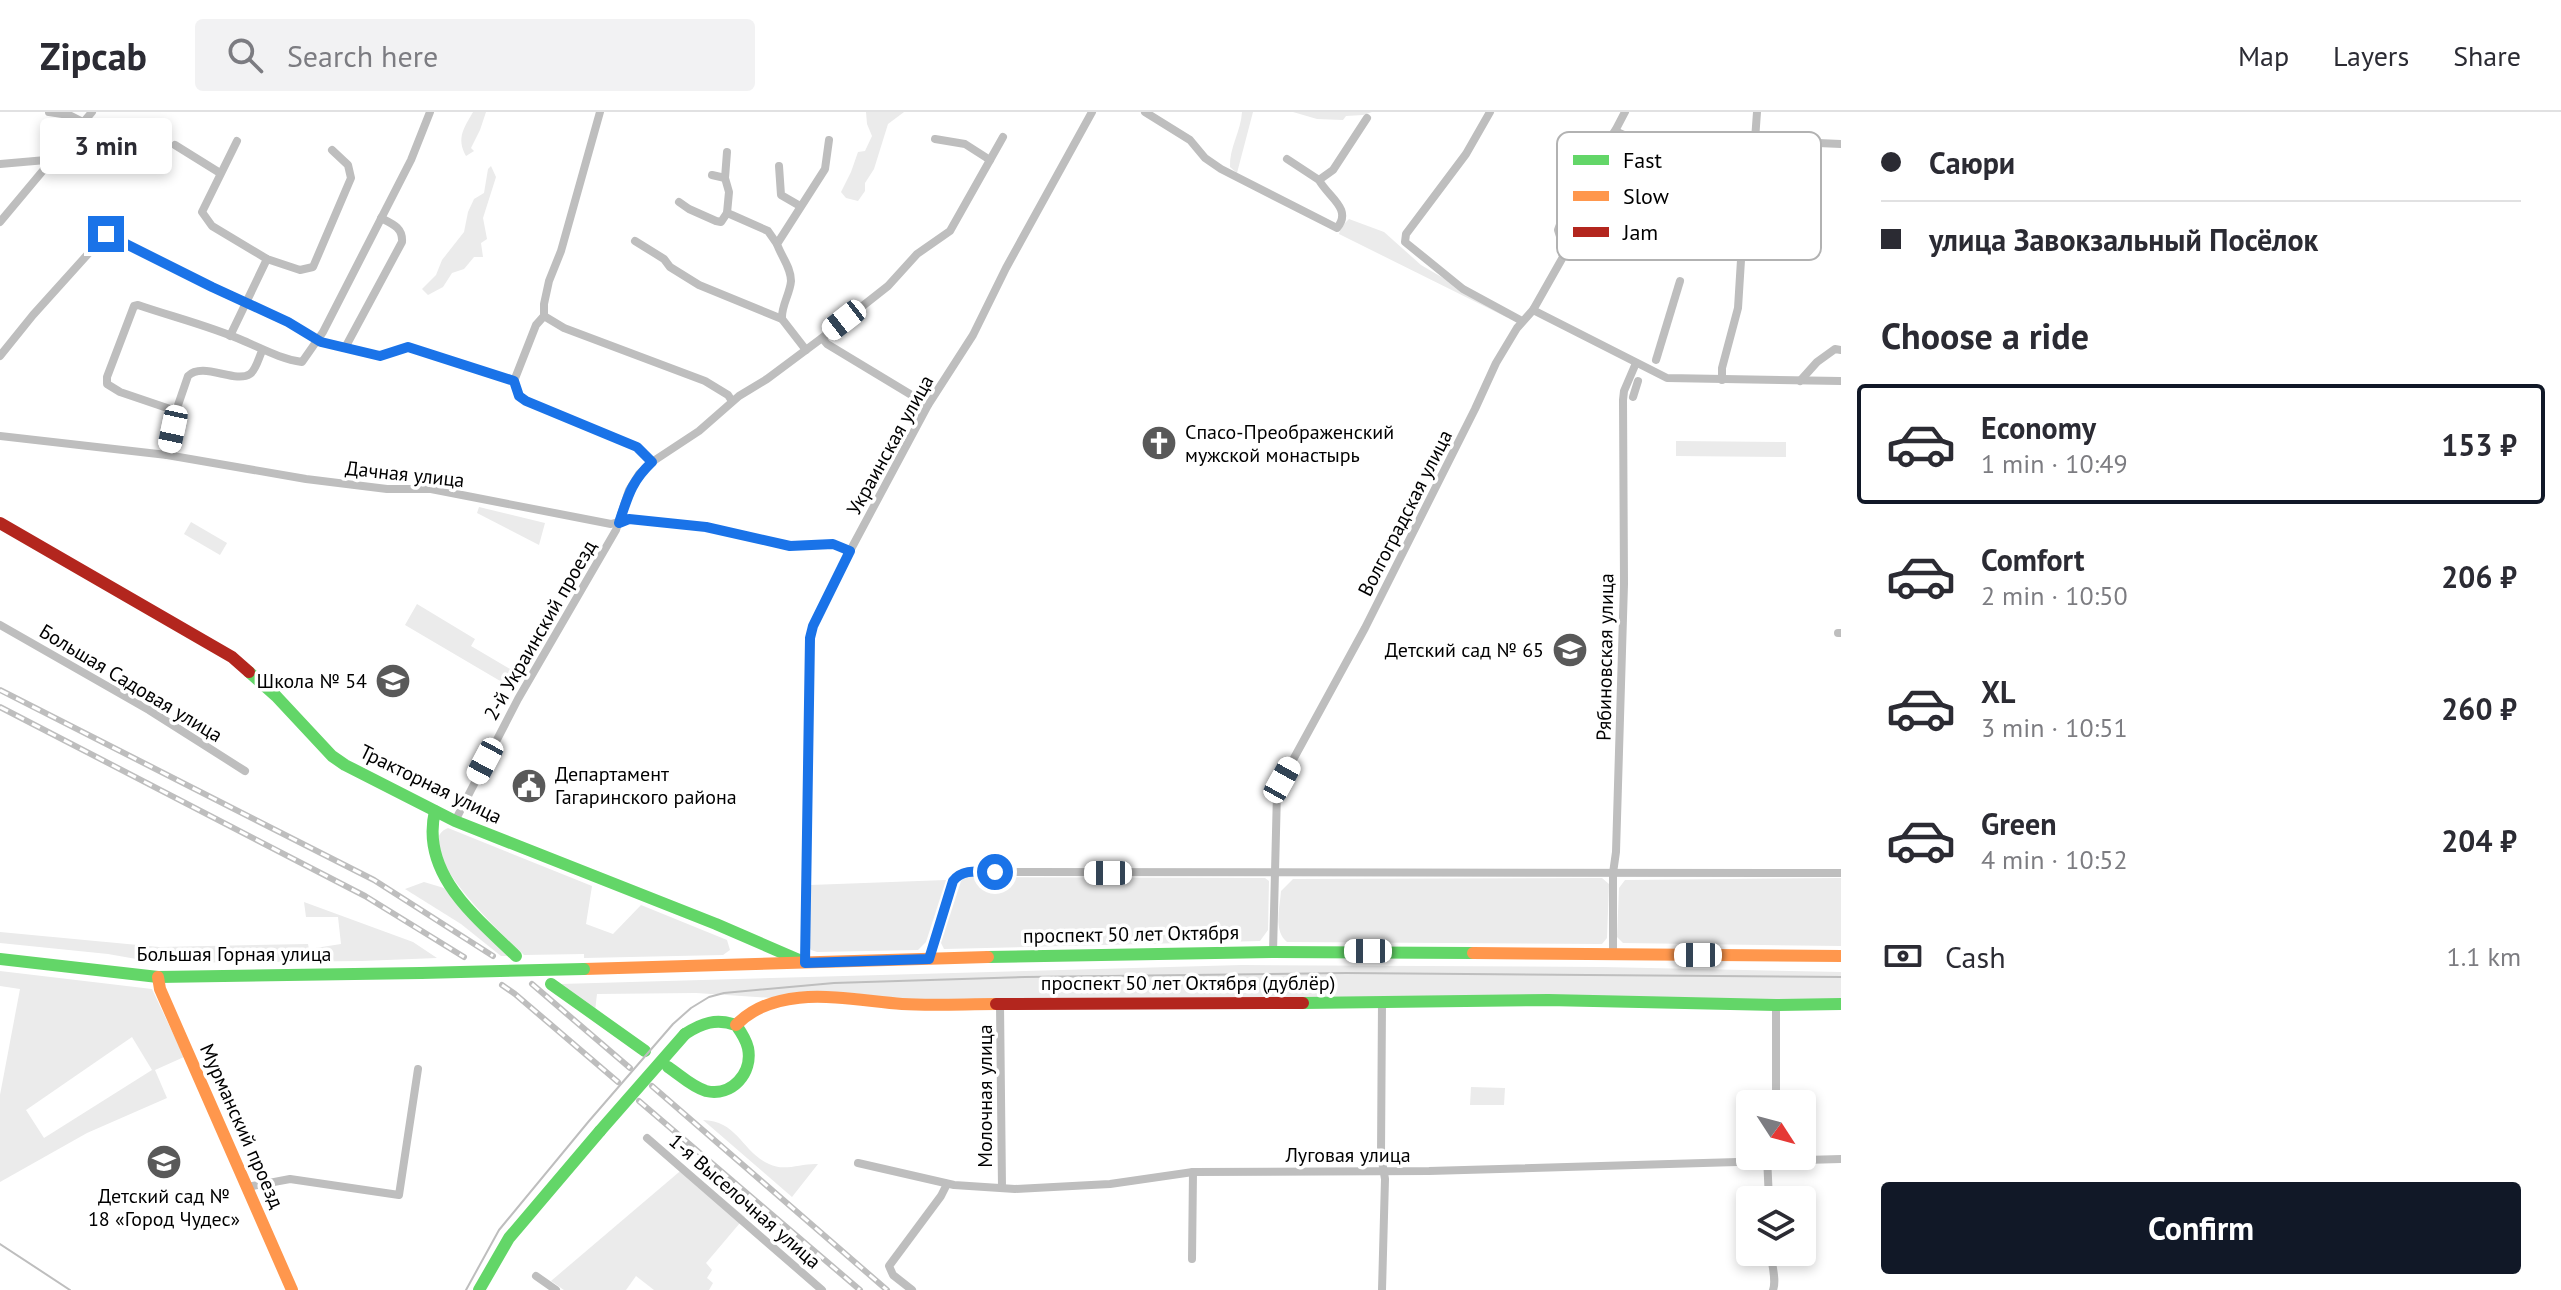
<!DOCTYPE html>
<html lang="en">
<head>
<meta charset="utf-8">
<style>
	:root { --surface:#fff; --page:#f2f2f3; --text:#2b2b33; --muted:#7c7c81; --line:#e1e1e2; --accent:#111827 }
	body { margin:0; font-family:"PT Sans",sans-serif; background:var(--page); color:var(--text); height:100vh; display:flex; flex-direction:column; font-size:30px; white-space:nowrap }
	* { box-sizing:border-box; margin:0 }
	p { font-size:26px; color:var(--muted) }
	.icon { flex:none; width:44px; height:44px; fill:none; stroke:currentColor; stroke-width:2; stroke-linecap:round; stroke-linejoin:round }
	.map { position:relative; flex:1; overflow:hidden }
	.drawer { display:flex; flex-direction:column; background:var(--surface); width:720px }
	.drawer>* { flex:none }
	.hud { display:grid; align-content:center; height:176px; padding:0 40px; background:var(--surface) }
	.needle { width:52px; rotate:126deg }
	.buttons { position:absolute; left:1736px; top:978px; display:grid; gap:16px }
	.buttons a { display:grid; place-items:center; width:80px; height:80px; border-radius:8px; background:var(--surface); box-shadow:0 4px 12px #0003; font-size:40px }
	.end { position:absolute; width:36px; height:36px; margin:-18px; border:10px solid #1a73e8; background:#fff; box-shadow:0 0 0 4px #fff }
	.from { border-radius:50% }
	.bubble { position:absolute; height:56px; border-radius:8px; background:var(--surface); box-shadow:0 4px 12px #0003; font-size:26px; font-weight:700; line-height:56px; text-align:center }
	.car { position:absolute; width:24px; height:48px; margin:-24px -12px; border-radius:10px; box-shadow:0 0 6px 2px #0007; background:linear-gradient(#fff 24%,#345 0 40%,#fff 0 76%,#345 0 86%,#fff 0) }
	.hud b { display:flex; align-items:center; gap:28px; height:76px; font-size:30px }
	.hud b+b { border-top:2px solid var(--line) }
	.hud i { width:20px; height:20px; background:var(--text) }
	ul { padding:0; list-style:none }
	li { display:flex; align-items:center; gap:24px; height:120px; margin:0 16px 12px; padding:0 24px; border:4px solid transparent; border-radius:8px }
	li div { flex:1 }
	li b { display:block; font-size:30px }
	li em { font-style:normal; font-weight:700 }
	li.current { border-color:var(--accent) }
	li>.icon { width:72px; height:72px; stroke-width:1.5 }
	h2 { padding:0 40px; font-size:36px; line-height:96px }
	.pay { display:flex; align-items:center; gap:20px; height:88px; padding:0 40px; font-size:30px }
	.pay p { margin-inline-start:auto }
	.button { display:flex; gap:16px; margin-top:auto; padding:16px 40px }
	.button a { flex:1; height:92px; border-radius:8px; background:var(--accent); color:#fff; font-size:32px; font-weight:700; line-height:92px; text-align:center }
	header { display:flex; align-items:center; gap:48px; box-sizing:border-box; height:112px; padding:0 40px; background:var(--surface); border-bottom:2px solid var(--line) }
	header strong { font-size:38px }
	nav { display:flex; gap:44px; margin-inline-start:auto; font-size:28px }
	.search { width:560px; height:72px; background:var(--page); display:flex; align-items:center; gap:20px; box-sizing:border-box; padding:0 28px; border-radius:8px; color:var(--muted); font-size:30px }
	main { display:flex; flex:1; min-height:0 }
	.map>svg:first-child { display:block }
</style>
</head>
<body>
<header>
<strong>Zipcab</strong>
<div class="search"><svg class="icon" aria-label="search" viewBox="0 0 24 24"><circle cx="10" cy="10" r="6"/><path d="M15 15l6 6"/></svg>Search here</div>
<nav><a>Map</a><a>Layers</a><a>Share</a></nav>
</header>
<main>
<div class="map">
<svg width="1841" height="1178" viewBox="0 0 1841 1178">
	<rect width="100%" height="100%" fill="#fff"/>
	<g fill="#ebebeb" fill-rule="evenodd">
		<path d="M473 0H486L480 18 471 36 474 39 466 44C456 26 464 16 473 0Z"/>
		<path d="M866 0H904L888 12 874 57 865 71V79L858 89 846 86 841 80 851 60 858 40 865 39 872 24 867 12Z"/>
		<path d="M1242 0H1253L1237 61 1230 55C1229 36 1241 19 1242 0Z"/>
		<path d="M1293 0H1372L1363 3 1346 4 1343 8 1317 7Z"/>
		<path d="M491 54 496 65 483 106 487 127 481 131 483 145H474L464 157 452 161 443 175 428 183 422 177 436 163 442 148 464 120 468 100 474 87 484 81 488 57Z"/>
		<path d="M1349 107 1384 120 1421 153 1503 201 1508 206 1339 122 1341 115Z"/>
		<path d="M1676 329 1786 330V345L1676 344Z"/>
		<path d="M479 395 545 411 539 433 477 401Z"/>
		<path d="M191 410 227 431 220 443 184 422Z"/>
		<path d="M417 492 475 527 471 534 515 560 507 573 405 513Z"/>
		<path d="M448 716 592 774 586 812 613 822 641 793 727 828 730 838 723 843 584 846V842L524 843C508 828 405 733 448 716Z"/>
		<path d="M966 765 1265 766 1269 769 1268 818 1260 829 944 837 941 831 961 769Z"/>
		<path d="M1602 766 1609 772 1607 826 1602 832 1287 830C1273 819 1280 795 1281 779L1293 767Z"/>
		<path d="M1841 766V834L1623 831 1617 825 1619 776 1625 768Z"/>
		<path d="M946 768 926 830 918 838 817 840 811 838 809 834 810 773Z"/>
		<path d="M424 770 444 776 510 844H501L461 812 405 777Z"/>
		<path d="M304 790 413 830 437 846 362 849 159 851 108 842 0 831V820L159 835 308 832 309 837 341 832 338 805H306Z"/>
		<path d="M1242 853 1602 855 1841 860V887L994 888 772 886 696 881 597 882 595 899 560 872Z"/>
		<path d="M0 859 152 877 184 945 155 958 167 986 87 1021 0 1070V983L20 877 0 874ZM132 925 152 958 44 1026 26 998Z"/>
		<path d="M1471 975 1505 976 1504 993H1470Z"/>
		<path d="M703 1008C738 1009 742 1040 769 1052 784 1060 801 1051 818 1052L792 1085Z"/>
		<path d="M685 1055 745 1105 706 1151 712 1158 707 1166 713 1171 709 1178H654L636 1164 626 1178H564L551 1169Z"/>
	</g>
	<g fill="none" stroke-linecap="round" stroke-linejoin="round">
		<g stroke="#bebebe" stroke-width="8">
			<path d="M49 0 69 3 83 10"/>
			<path d="M1145 0 1190 28 1205 46 1221 57 1337 116C1353 97 1328 85 1319 68L1333 58 1367 6"/>
			<path d="M1490 0 1466 42 1406 122 1405 130 1463 177 1522 209"/>
			<path d="M1615 19C1637 30 1683 37 1704 26L1841 32"/>
			<path d="M935 27 965 32 990 48"/>
			<path d="M1755 28 1757 0"/>
			<path d="M237 29 202 100 212 114 267 147 300 158 313 155 351 66 348 53 332 38"/>
			<path d="M175 33 220 61"/>
			<path d="M1287 47 1319 68"/>
			<path d="M0 52 46 48 51 51"/>
			<path d="M779 54 781 83 800 94"/>
			<path d="M712 63 725 66"/>
			<path d="M679 90 689 97 716 109 721 110 727 101 732 103 768 119 777 132"/>
			<path d="M727 101 729 80 725 66 727 40"/>
			<path d="M0 110 92 0"/>
			<path d="M635 129 664 147 670 155 699 173 782 207 806 238"/>
			<path d="M1533 198 1667 266 1841 269"/>
			<path d="M544 204 564 216 705 269 728 283 732 289"/>
			<path d="M782 207C781 194 790 182 791 169 791 155 781 144 777 132L825 57 829 28"/>
			<path d="M230 224 267 147"/>
			<path d="M822 226 827 232 928 293"/>
			<path d="M346 234 402 130C403 116 393 112 381 106"/>
			<path d="M0 244 33 203 106 122 212 175 288 210 321 230 380 244 408 235 514 269"/>
			<path d="M1656 248 1680 169"/>
			<path d="M1722 268V256L1738 196 1741 148"/>
			<path d="M514 269 536 213 544 204V192L549 169 561 139 600 0"/>
			<path d="M514 269 519 284 526 289 637 335 652 350"/>
			<path d="M1800 269 1817 250 1835 237 1841 238"/>
			<path d="M1633 285 1638 269"/>
			<path d="M176 299 120 280 107 272V265L134 194 138 193C173 205 210 214 244 229 263 237 281 247 302 250L323 220 411 48 430 0"/>
			<path d="M0 324 167 343 306 367 387 377H431L611 412 629 407 706 415 790 434 833 432 850 439"/>
			<path d="M167 343 176 299 188 264C203 249 235 272 250 262 256 258 259 245 262 239"/>
			<path d="M0 513 149 598 245 659"/>
			<path d="M1838 521H1841"/>
			<path d="M455 709 518 587 616 418 629 378 639 362 652 350 699 319 739 284 767 267 822 226 888 174 917 142 950 119 1003 25"/>
			<path d="M1273 840 1277 680 1282 668 1365 516 1475 297 1496 251 1517 216 1533 198 1563 145 1564 137 1558 118 1565 99 1587 56 1615 19 1625 0"/>
			<path d="M1613 842V761L1616 740 1624 472 1623 288 1624 279 1636 251"/>
			<path d="M929 847 953 769 958 763 966 760 1841 761"/>
			<path d="M805 851 810 526 813 514 850 439 928 293 973 223 1006 156 1092 0"/>
			<path d="M1382 890 1381 1043 1385 1067 1382 1178"/>
			<path d="M1000 892 1002 1075"/>
			<path d="M1776 893V992"/>
			<path d="M647 1026 822 1178"/>
			<path d="M1767 1044 1769 1088"/>
			<path d="M858 1051 954 1073 1015 1077 1110 1072 1193 1060 1429 1059 1841 1047"/>
			<path d="M247 1075 290 1067 399 1083 418 957"/>
			<path d="M1771 1140C1771 1152 1777 1167 1773 1178"/>
			<path d="M1192 1147 1193 1060"/>
			<path d="M536 1164 556 1178"/>
			<path d="M912 1178 893 1163 889 1154 941 1084 947 1072"/>
		</g>
		<g stroke="#63d668" stroke-width="12">
			<path d="M249 560 276 584 332 644 345 653 455 709 716 812 799 848"/>
			<path d="M435 699C420 762 476 805 516 844"/>
			<path d="M988 845 1273 840 1473 841"/>
			<path d="M0 847 158 865 421 861"/>
			<path d="M551 872 645 939"/>
			<path d="M1303 891 1548 888 1776 893 1841 892"/>
			<path d="M668 955C680 963 692 975 706 979 732 985 753 961 748 936 746 927 741 920 736 913 716 906 702 911 685 922"/>
			<path d="M479 1178 509 1126 600 1019"/>
		</g>
		<g stroke="#ff974d" stroke-width="12">
			<path d="M1473 841 1841 844"/>
			<path d="M584 857 988 845"/>
			<path d="M158 865 160 877 292 1178"/>
			<path d="M736 913C778 870 848 888 902 892 933 894 965 892 996 892"/>
		</g>
		<g stroke="#b3261e" stroke-width="12">
			<path d="M0 411 232 545 249 560"/>
			<path d="M996 892 1303 891"/>
		</g>
		<g stroke="#bebebe" stroke-width="2">
			<path d="M0 1132 70 1178"/>
			<path d="M466 1178 499 1118 589 1009 673 912 691 896 709 885 724 881 834 871 1025 865 1346 861 1841 865"/>
		</g>
		<defs>
			<g id="rail">
				<path d="M0 578 374 768 493 844"/>
				<path d="M0 595 365 784 464 845"/>
				<path d="M532 872 630 956"/>
				<path d="M502 873 515 882 618 970"/>
				<path d="M652 974 887 1178"/>
				<path d="M639 989 860 1178"/>
			</g>
		</defs>
		<use href="#rail" stroke="#bebebe" stroke-width="6"/>
		<use href="#rail" stroke="#fff" stroke-width="3" stroke-dasharray="9" stroke-linecap="butt"/>
		<g stroke="#63d668" stroke-width="12">
			<path d="M421 861 584 857"/>
			<path d="M600 1019 685 922"/>
		</g>
	</g>
	<g fill="none" stroke-linecap="round" stroke-linejoin="round">
		<path stroke="#1a73e8" stroke-width="10" d="M106 122 212 175 288 210 321 230 380 244 408 235 514 269 519 284 526 289 637 335 652 350C631 370 628 384 619 411L629 407 706 415 790 434 833 432 850 439 813 514 810 526 805 851 929 847 953 769C963 756 980 760 995 760"/>
	</g>
	<defs>
		<symbol id="church-disc" viewBox="-11 -11 22 22"><circle r="9.5" fill="#595959" stroke="#fff"/><path d="M-1.2-6h2.4v3.5h3.3v2.4h-3.3V6h-2.4V-.1h-3.3v-2.4h3.3Z" fill="#fff"/></symbol>
		<symbol id="school-disc" viewBox="-11 -11 22 22"><circle r="9.5" fill="#595959" stroke="#fff"/><path d="M0-5L7-2L0 1L-7-2ZM-4 1L0 2.5L4 1V4Q0 6-4 4Z" fill="#fff"/></symbol>
		<symbol id="civic-disc" viewBox="-11 -11 22 22"><circle r="9.5" fill="#595959" stroke="#fff"/><path d="M-.6-6.5H3V-4.5H.6V-3L4-1V1h2V6H-6V1h2V-1L-.6-3ZM-1.2 2.5V6h2.4V2.5Z" fill="#fff"/></symbol>
	</defs>
	<g fill-rule="evenodd">
		<use href="#church-disc" x="1139" y="311" width="40" height="40"/>
		<use href="#school-disc" x="1550" y="518" width="40" height="40"/>
		<use href="#school-disc" x="373" y="549" width="40" height="40"/>
		<use href="#civic-disc" x="509" y="654" width="40" height="40"/>
		<use href="#school-disc" x="144" y="1030" width="40" height="40"/>
	</g>
	<g text-anchor="middle" dominant-baseline="central" stroke-width="7" stroke-linejoin="round" paint-order="stroke">
		<g font-size="20" fill="#000" stroke="#fff" text-anchor="start">
			<text x="1185" y="320">Спасо-Преображенский<tspan x="1185" dy="23">мужской монастырь</tspan></text>
			<text x="1544" y="538" text-anchor="end">Детский сад № 65</text>
			<text x="367" y="569" text-anchor="end">Школа № 54</text>
			<text x="555" y="662">Департамент<tspan x="555" dy="23">Гагаринского района</tspan></text>
			<text x="164" y="1084" text-anchor="middle">Детский сад №<tspan x="164" dy="23">18 «Город Чудес»</tspan></text>
		</g>
		<g font-size="20" fill="#000" stroke="#fff">
			<text transform="translate(890 333) rotate(-61)">Украинская улица</text>
			<text transform="translate(405 362) rotate(6)">Дачная улица</text>
			<text transform="translate(1405 401) rotate(-63)">Волгоградская улица</text>
			<text transform="translate(540 518) rotate(-60)">2-й Украинский проезд</text>
			<text transform="translate(1605 545) rotate(-89)">Рябиновская улица</text>
			<text transform="translate(131 571) rotate(31)">Большая Садовая улица</text>
			<text transform="translate(431 672) rotate(26)">Тракторная улица</text>
			<text transform="translate(1131 822) rotate(-1)">проспект 50 лет Октября</text>
			<text x="234" y="842">Большая Горная улица</text>
			<text x="1188" y="871">проспект 50 лет Октября (дублёр)</text>
			<text transform="translate(985 984) rotate(-90)">Молочная улица</text>
			<text transform="translate(242 1014) rotate(66)">Мурманский проезд</text>
			<text x="1348" y="1043">Луговая улица</text>
			<text transform="translate(745 1089) rotate(41)">1-я Выселочная улица</text>
		</g>
	</g>
	<rect x="1557" y="20" width="264" height="128" rx="12" fill="#fff" stroke="#b2b2b2" stroke-width="2"/>
	<rect x="1573" y="43" width="36" height="10" fill="#63d668"/>
	<rect x="1573" y="79" width="36" height="10" fill="#ff974d"/>
	<rect x="1573" y="115" width="36" height="10" fill="#b3261e"/>
	<g font-size="22" fill="#000">
		<text x="1623" y="56">Fast</text>
		<text x="1623" y="92">Slow</text>
		<text x="1623" y="128">Jam</text>
	</g>
</svg>
<div class="buttons">
<a><svg class="needle" viewBox="-14 -14 28 28"><path d="M0-13l5 13h-10z" fill="#e53935"/><path d="M0 13l5-13h-10z" fill="#7c7c81"/></svg></a>
<a><svg class="icon" aria-label="layers" viewBox="0 0 24 24"><path d="M12 4l9 5-9 5-9-5zM3 14l9 5 9-5"/></svg></a>
</div>
<i class="end from" style="left:995px;top:760px"></i>
<i class="end" style="left:106px;top:122px"></i>
<div class="bubble" style="left:40px;top:6px;width:132px">3 min</div>
<i class="car" style="left:844px;top:208px;rotate:232deg"></i>
<i class="car" style="left:173px;top:317px;rotate:192deg"></i>
<i class="car" style="left:485px;top:649px;rotate:208deg"></i>
<i class="car" style="left:1282px;top:668px;rotate:29deg"></i>
<i class="car" style="left:1108px;top:761px;rotate:270deg"></i>
<i class="car" style="left:1368px;top:839px;rotate:270deg"></i>
<i class="car" style="left:1698px;top:843px;rotate:270deg"></i>
</div>
<section class="drawer">
<div class="hud">
<b><i class="from"></i>Саюри</b>
<b><i></i>улица Завокзальный Посёлок</b>
</div>
<h2>Choose a ride</h2>
<ul>
<li class="current"><svg class="icon" aria-label="car" viewBox="0 0 24 24"><path d="M5 17H2v-5l4-1 3-4h7l3 4 3 1v5h-3M9 17h6M6 11h13"/><circle cx="7" cy="17" r="2"/><circle cx="17" cy="17" r="2"/></svg><div><b>Economy</b><p>1 min · 10:49</p></div><em>153 ₽</em></li>
<li><svg class="icon" aria-label="car" viewBox="0 0 24 24"><path d="M5 17H2v-5l4-1 3-4h7l3 4 3 1v5h-3M9 17h6M6 11h13"/><circle cx="7" cy="17" r="2"/><circle cx="17" cy="17" r="2"/></svg><div><b>Comfort</b><p>2 min · 10:50</p></div><em>206 ₽</em></li>
<li><svg class="icon" aria-label="car" viewBox="0 0 24 24"><path d="M5 17H2v-5l4-1 3-4h7l3 4 3 1v5h-3M9 17h6M6 11h13"/><circle cx="7" cy="17" r="2"/><circle cx="17" cy="17" r="2"/></svg><div><b>XL</b><p>3 min · 10:51</p></div><em>260 ₽</em></li>
<li><svg class="icon" aria-label="car" viewBox="0 0 24 24"><path d="M5 17H2v-5l4-1 3-4h7l3 4 3 1v5h-3M9 17h6M6 11h13"/><circle cx="7" cy="17" r="2"/><circle cx="17" cy="17" r="2"/></svg><div><b>Green</b><p>4 min · 10:52</p></div><em>204 ₽</em></li>
</ul>
<div class="pay"><svg class="icon" aria-label="cash" viewBox="0 0 24 24"><path d="M3 7h18v10H3z"/><circle cx="12" cy="12" r="2"/></svg>Cash<p>1.1 km</p></div>
<div class="button"><a>Confirm</a></div>
</section>
</main>
</body>
</html>
